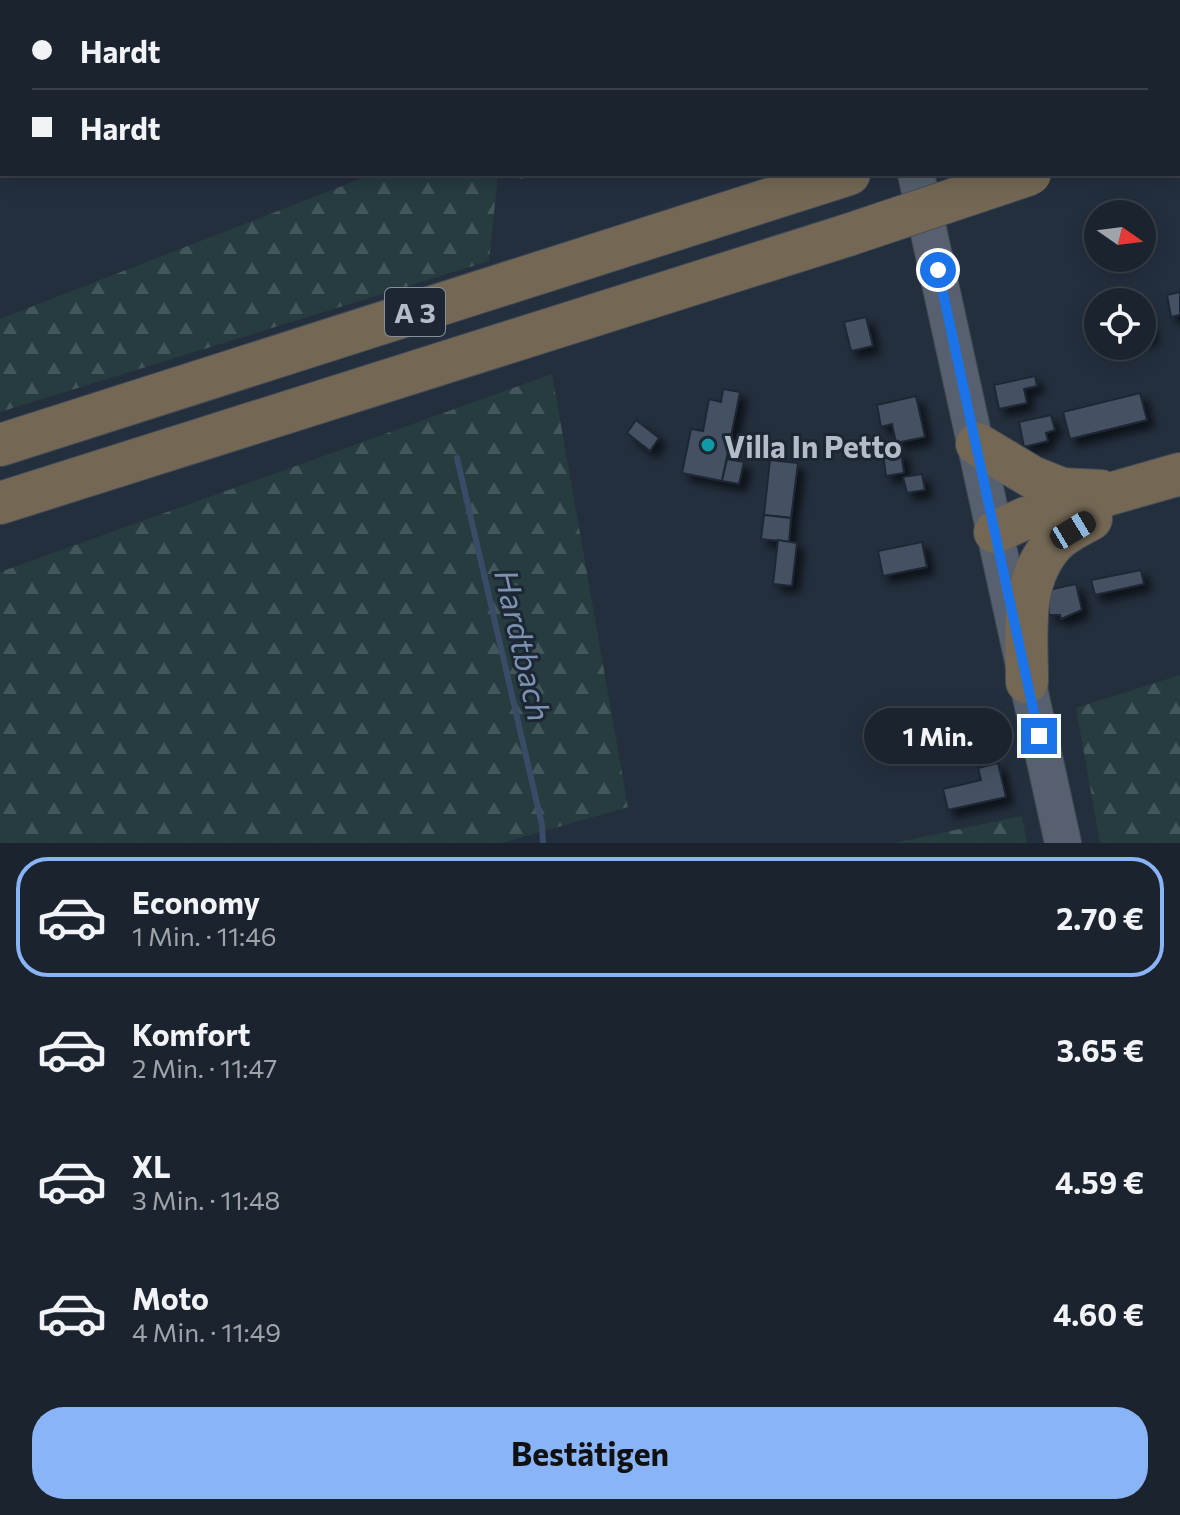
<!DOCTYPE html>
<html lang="de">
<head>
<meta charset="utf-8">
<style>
	:root { --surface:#1b232e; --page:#282f3a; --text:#f1f3f6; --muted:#a0a4aa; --line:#39404a; --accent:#8ab4f8 }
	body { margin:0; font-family:Commissioner,sans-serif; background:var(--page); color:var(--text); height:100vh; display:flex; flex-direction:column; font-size:30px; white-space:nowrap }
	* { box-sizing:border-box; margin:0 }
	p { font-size:26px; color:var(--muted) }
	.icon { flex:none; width:44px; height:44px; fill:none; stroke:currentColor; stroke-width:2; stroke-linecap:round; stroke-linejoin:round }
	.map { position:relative; height:843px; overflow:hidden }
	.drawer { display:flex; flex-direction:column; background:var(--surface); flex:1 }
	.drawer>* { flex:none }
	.hud { position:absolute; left:0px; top:0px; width:1180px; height:176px; box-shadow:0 4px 20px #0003,0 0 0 2px var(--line); display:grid; align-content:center; height:176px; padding:0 32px; background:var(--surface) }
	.needle { width:52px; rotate:104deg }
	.fabs { position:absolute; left:1084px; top:200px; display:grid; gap:16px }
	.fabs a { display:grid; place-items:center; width:72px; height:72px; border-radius:50%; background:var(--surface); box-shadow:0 4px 20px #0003,0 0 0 2px var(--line); font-size:40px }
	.end { position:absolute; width:36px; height:36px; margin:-18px; border:10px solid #1a73e8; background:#fff; box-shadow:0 0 0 4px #fff }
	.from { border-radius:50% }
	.bubble { position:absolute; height:56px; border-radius:28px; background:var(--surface); box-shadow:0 4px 20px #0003,0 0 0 2px var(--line); font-size:26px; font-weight:700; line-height:56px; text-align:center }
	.car { position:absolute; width:24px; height:48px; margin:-24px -12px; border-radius:10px; box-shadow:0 0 6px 2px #0007; background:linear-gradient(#222 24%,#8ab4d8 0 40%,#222 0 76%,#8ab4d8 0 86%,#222 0) }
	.hud b { display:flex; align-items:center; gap:28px; height:76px; font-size:30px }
	.hud b+b { border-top:2px solid var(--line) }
	.hud i { width:20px; height:20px; background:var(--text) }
	ul { padding:14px 0 0; list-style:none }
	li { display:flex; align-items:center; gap:24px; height:120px; margin:0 16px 12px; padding:0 16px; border:4px solid transparent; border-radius:32px }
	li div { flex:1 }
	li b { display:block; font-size:30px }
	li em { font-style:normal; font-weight:700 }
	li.on { border-color:var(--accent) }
	li>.icon { width:72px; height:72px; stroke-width:1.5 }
	.action { display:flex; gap:16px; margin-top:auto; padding:16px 32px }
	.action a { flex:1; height:92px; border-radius:32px; background:var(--accent); color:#111; font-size:32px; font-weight:700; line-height:92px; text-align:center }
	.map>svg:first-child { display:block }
</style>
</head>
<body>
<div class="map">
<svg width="1180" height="843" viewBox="0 0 1180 843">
	<defs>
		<pattern id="forest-firs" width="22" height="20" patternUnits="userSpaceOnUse" patternTransform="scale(2)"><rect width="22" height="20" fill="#263c3f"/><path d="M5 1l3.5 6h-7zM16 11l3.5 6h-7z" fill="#435659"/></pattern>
		<filter id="shadow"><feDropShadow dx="7" dy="7" stdDeviation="4" flood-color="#0009"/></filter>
	</defs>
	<rect width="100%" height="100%" fill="#242f3e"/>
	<g fill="url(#forest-firs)">
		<path d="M373 174H498L489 261 0 412V319Z"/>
		<path d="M552 374 628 807 502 843H0V572Z"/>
		<path d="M1180 675V843H1100L1076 708Z"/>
		<path d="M1022 816 1027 843H894Z"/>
	</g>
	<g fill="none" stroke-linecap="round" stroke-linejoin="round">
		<g stroke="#394c67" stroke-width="6">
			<path d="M538 2 539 0"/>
			<path d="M521 176 522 174"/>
			<path d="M457 458 542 825 543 843"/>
		</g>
	</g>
	<g fill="#455162" stroke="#1f2835" stroke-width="2" filter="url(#shadow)">
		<path d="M1180 292V315L1171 317 1167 295Z"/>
		<path d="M1142 303 1151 337 1142 339Z"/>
		<path d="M866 317 873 346 851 351 844 322Z"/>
		<path d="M1035 376 1037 386 1024 389 1027 403 999 409 994 385Z"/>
		<path d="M723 389 740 392 722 481 682 473 691 429 703 431 709 399 721 402Z"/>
		<path d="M1140 393 1147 420 1070 439 1063 412Z"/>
		<path d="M916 396 925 437 896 443 892 424 881 427 877 405Z"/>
		<path d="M1051 415 1055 430 1046 433 1048 441 1024 447 1019 422Z"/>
		<path d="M636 420 659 438 650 451 627 433Z"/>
		<path d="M901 451 904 473 886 476 883 454Z"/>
		<path d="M727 459 744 462 739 484 722 481Z"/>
		<path d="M770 460 798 463 791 518 764 515Z"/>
		<path d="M922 474 925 490 907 493 903 477Z"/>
		<path d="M764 515 791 518 789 542 761 539Z"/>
		<path d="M778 540 797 543 792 586 773 584Z"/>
		<path d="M922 542 927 567 883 576 878 551Z"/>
		<path d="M1141 570 1144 584 1095 595 1091 580Z"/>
		<path d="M1076 584 1082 610 1061 619 1060 615H1049L1048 590Z"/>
		<path d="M998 763 1006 797 948 810 943 789 981 780 978 768Z"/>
	</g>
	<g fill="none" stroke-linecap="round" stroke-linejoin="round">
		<defs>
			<g id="major">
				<path d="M881 0V2"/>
				<path d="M916 174 1063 843"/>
			</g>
			<g id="highway">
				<path d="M1178 71H1180"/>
				<path d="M1178 126 1180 125"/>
				<path d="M977 444 1032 477 1062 489 1101 491"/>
				<path d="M0 445 849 174"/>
				<path d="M0 503 848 235"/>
				<path d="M995 532 1026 518 1180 474"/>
				<path d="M1027 682C1027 634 1019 581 1054 543 1063 533 1079 526 1091 519"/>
			</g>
		</defs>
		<use href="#major" stroke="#414a57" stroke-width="38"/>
		<use href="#highway" stroke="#434c59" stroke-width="44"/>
		<use href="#major" stroke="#56606e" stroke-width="36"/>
		<use href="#highway" stroke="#746855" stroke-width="42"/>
		<defs>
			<path id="highway-bridge" d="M848 235 1030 174"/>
		</defs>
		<use href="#highway-bridge" stroke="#434c59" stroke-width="44" stroke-linecap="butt"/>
		<use href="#highway-bridge" stroke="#746855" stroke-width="42"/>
	</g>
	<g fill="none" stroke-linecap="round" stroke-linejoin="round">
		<path stroke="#1a73e8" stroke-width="10" d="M938 270 1039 736"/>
	</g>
	<circle fill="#0f9aa8" stroke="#1d2633" stroke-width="3" cx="708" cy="445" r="8"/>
	<g text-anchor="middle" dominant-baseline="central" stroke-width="6" stroke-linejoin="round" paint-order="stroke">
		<rect fill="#1d2633" stroke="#878f9c" stroke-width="2" x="385" y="288" width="60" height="48" rx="6"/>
		<g font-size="28" font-weight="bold" fill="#b4bcc9">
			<text x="415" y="312">A 3</text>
		</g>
		<g font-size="30" font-weight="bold" fill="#b4bcc9" stroke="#1d2633" text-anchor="start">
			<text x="724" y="445">Villa In Petto</text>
		</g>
		<g font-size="32" font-style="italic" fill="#7c92b1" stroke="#1d2633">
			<text transform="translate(524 645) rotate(77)">Hardtbach</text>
		</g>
	</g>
</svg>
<div class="fabs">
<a><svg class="needle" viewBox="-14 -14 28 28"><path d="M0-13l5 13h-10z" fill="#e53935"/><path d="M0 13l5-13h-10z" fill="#a0a4aa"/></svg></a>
<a><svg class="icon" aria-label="locate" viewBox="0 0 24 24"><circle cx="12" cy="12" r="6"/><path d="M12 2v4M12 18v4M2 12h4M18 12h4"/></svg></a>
</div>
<i class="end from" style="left:938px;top:270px"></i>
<i class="end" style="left:1039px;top:736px"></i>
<div class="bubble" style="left:864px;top:708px;width:148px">1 Min.</div>
<i class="car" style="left:1073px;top:530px;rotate:59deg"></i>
<div class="hud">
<b><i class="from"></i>Hardt</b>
<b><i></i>Hardt</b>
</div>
</div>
<section class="drawer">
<ul>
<li class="on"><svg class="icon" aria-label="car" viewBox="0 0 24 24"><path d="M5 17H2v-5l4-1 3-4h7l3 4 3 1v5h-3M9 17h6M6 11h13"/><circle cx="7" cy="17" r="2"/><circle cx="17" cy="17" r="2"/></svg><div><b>Economy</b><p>1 Min. · 11:46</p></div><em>2.70 €</em></li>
<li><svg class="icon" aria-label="car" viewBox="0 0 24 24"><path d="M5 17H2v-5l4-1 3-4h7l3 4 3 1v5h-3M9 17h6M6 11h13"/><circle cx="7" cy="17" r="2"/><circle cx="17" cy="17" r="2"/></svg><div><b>Komfort</b><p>2 Min. · 11:47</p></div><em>3.65 €</em></li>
<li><svg class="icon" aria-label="car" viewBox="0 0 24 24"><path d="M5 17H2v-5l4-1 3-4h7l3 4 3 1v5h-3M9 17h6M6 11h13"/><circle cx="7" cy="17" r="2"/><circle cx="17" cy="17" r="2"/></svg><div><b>XL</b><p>3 Min. · 11:48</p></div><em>4.59 €</em></li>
<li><svg class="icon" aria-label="car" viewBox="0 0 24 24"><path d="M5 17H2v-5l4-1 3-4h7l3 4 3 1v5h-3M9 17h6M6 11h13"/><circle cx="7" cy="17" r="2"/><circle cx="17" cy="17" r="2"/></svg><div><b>Moto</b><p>4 Min. · 11:49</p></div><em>4.60 €</em></li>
</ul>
<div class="action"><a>Bestätigen</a></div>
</section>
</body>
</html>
